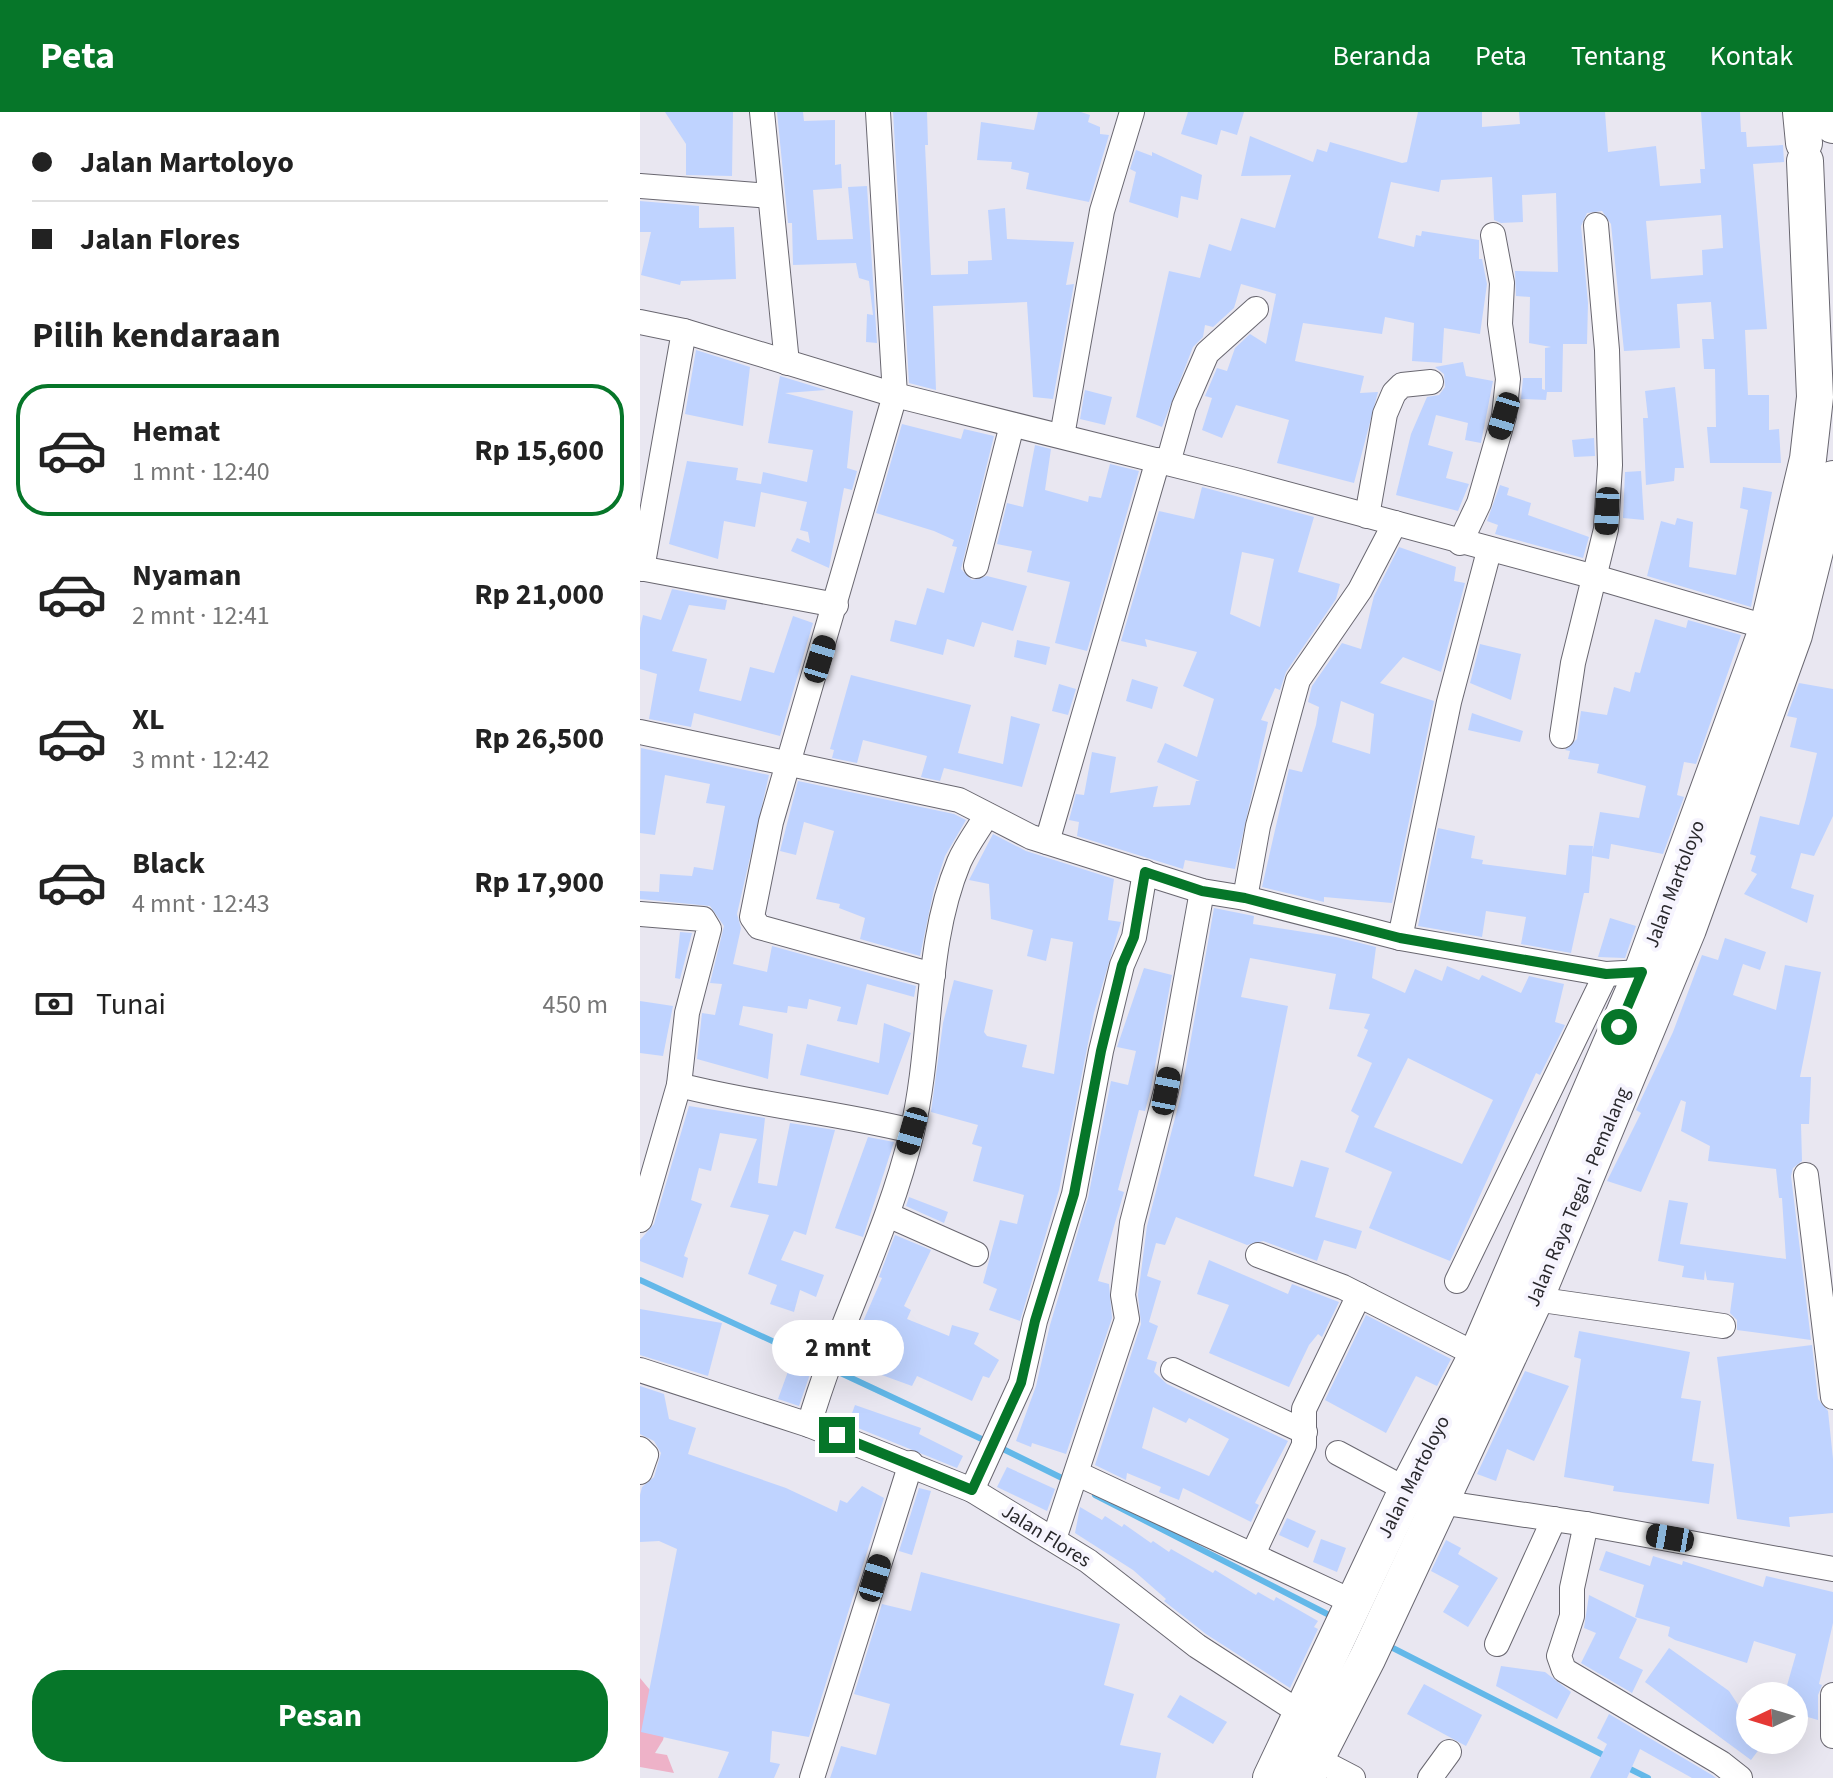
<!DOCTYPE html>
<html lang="id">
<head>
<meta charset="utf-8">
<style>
	:root { --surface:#fff; --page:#f6f6f6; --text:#222; --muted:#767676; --line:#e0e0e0; --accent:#067629 }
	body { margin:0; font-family:"Source Sans 3",sans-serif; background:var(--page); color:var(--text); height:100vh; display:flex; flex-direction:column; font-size:30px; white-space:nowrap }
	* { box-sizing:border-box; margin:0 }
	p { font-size:26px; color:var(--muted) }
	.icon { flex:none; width:44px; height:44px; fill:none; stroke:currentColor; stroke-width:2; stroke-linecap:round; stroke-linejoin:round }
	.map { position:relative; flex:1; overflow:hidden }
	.panel { display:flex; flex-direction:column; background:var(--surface); width:640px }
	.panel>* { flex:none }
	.hud { display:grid; align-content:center; height:176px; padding:0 32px; background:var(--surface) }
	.needle { width:52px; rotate:266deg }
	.tools { position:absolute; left:1096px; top:1570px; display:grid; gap:16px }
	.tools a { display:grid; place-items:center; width:72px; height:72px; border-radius:50%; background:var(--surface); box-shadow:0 8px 32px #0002; font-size:40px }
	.end { position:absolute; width:36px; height:36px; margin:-18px; border:10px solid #067629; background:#fff; box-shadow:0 0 0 4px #fff }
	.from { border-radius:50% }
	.bubble { position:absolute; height:56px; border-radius:28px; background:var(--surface); box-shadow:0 8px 32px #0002; font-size:26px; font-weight:700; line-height:56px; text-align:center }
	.car { position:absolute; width:24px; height:48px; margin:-24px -12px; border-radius:10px; box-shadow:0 0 6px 2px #0007; background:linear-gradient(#222 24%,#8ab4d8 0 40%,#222 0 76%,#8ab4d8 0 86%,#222 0) }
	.hud b { display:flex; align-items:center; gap:28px; height:76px; font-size:30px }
	.hud b+b { border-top:2px solid var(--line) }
	.hud i { width:20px; height:20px; background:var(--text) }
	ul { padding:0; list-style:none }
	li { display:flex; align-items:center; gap:24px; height:132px; margin:0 16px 12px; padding:0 16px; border:4px solid transparent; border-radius:32px }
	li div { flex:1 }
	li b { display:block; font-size:30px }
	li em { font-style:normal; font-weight:700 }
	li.active { border-color:var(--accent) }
	li>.icon { width:72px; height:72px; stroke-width:1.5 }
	h2 { padding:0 32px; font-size:36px; line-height:96px }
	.pay { display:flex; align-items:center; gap:20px; height:88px; padding:0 32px; font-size:30px }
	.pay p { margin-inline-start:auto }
	.primary-button { display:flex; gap:16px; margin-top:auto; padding:16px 32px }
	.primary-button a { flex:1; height:92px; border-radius:32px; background:var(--accent); color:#fff; font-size:32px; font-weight:700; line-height:92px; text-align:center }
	header { display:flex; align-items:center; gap:48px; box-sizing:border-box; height:112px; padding:0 40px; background:var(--accent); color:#fff }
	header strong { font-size:38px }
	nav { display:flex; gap:44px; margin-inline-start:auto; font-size:28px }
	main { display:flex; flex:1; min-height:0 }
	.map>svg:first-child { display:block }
</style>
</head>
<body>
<header>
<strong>Peta</strong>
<nav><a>Beranda</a><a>Peta</a><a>Tentang</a><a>Kontak</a></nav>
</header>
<main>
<section class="panel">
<div class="hud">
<b><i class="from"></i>Jalan Martoloyo</b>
<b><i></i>Jalan Flores</b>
</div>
<h2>Pilih kendaraan</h2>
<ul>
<li class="active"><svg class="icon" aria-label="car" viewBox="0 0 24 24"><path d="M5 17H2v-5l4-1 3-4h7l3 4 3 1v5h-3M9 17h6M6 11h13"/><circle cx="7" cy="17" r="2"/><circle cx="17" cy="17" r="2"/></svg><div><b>Hemat</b><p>1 mnt · 12:40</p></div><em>Rp 15,600</em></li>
<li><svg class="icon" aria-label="car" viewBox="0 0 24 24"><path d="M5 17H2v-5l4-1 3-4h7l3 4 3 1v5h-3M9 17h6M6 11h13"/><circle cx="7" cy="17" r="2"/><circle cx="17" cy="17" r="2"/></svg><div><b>Nyaman</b><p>2 mnt · 12:41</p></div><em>Rp 21,000</em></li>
<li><svg class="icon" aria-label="car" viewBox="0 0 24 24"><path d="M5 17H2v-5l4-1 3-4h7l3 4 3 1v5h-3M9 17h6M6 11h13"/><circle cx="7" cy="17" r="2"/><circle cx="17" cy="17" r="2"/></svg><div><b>XL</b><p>3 mnt · 12:42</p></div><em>Rp 26,500</em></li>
<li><svg class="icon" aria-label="car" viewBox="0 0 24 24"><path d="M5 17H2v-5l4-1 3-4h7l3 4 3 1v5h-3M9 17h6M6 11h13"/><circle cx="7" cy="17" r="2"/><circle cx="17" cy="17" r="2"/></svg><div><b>Black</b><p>4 mnt · 12:43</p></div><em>Rp 17,900</em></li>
</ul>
<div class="pay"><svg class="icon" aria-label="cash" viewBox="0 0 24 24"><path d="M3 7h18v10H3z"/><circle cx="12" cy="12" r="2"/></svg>Tunai<p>450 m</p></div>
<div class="primary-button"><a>Pesan</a></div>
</section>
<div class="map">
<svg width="1193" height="1666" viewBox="0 0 1193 1666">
	<rect width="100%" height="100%" fill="#e9e7f1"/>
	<path fill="#eeb2c8" d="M0 1566 29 1601 23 1628 15 1641 27 1643 34 1661 0 1655Z"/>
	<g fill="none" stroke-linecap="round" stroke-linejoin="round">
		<g stroke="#63b8e9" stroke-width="6">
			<path d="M0 1168 182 1252"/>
			<path d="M192 1257 348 1330"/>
			<path d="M359 1335 428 1369"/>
			<path d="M455 1383 695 1506"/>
			<path d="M747 1533 969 1646"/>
			<path d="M986 1655 1008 1666"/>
		</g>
	</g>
	<g fill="#bfd3ff" fill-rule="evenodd">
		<path d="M25 0H93L92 64 46 63V32Z"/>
		<path d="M137 0H163L164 9 195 8V53L201 52 202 76 173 78 177 128 213 127 208 75 227 74 237 231 226 230 227 202 233 203 229 169 219 166 216 151 153 153 152 111H148Z"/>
		<path d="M253 0H287L288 33H285L291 163 328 162V149L352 148 348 98 365 96 367 127 434 130 426 173 434 172 413 287 393 285 387 190 293 194 296 278 269 271Z"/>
		<path d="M398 0H441L450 3 448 10 460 15V22L469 23 449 90 386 77 389 61 371 57 372 50 337 48 341 10 394 18Z"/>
		<path d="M548 0H604L597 23 581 18 577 33 541 22Z"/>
		<path d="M778 0H842V15L880 12 879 0H965L968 40 1016 34 1020 74 1061 71 1060 57H1065L1061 0H1100L1101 20H1106L1107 35 1143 33 1144 50 1113 52 1127 217 1105 218 1108 283H1129V318L1139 317 1141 351H1070L1067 315H1076L1075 257H1064L1062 227H1074L1071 190 1037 192 1040 236 984 239 971 112 962 99 947 101 941 114 948 191 947 232H923L922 280H907L906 288 881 287 883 266H902V277L905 278V236L911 235 889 231 890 185 876 184 875 159 918 160 916 81 882 83 883 110 861 111 854 108 852 65 801 68 799 80 751 70 738 126 774 135 776 123 781 124 782 119 839 128V147H842L847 172 840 222 804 216 802 251 772 249 774 211 745 205 742 222 663 211 655 249 724 264 720 281 738 280 714 371 637 351 649 308 596 293 582 326 562 318 572 286 565 284 577 256 587 259 595 236 610 222 626 232 636 182 601 172 594 196 573 215 565 213 563 225 553 235 522 315 496 305 529 159 560 166 569 132 591 139 601 106 635 116 651 63 601 64 610 24 673 50 677 37 687 40 690 30 762 51 767 50ZM1081 103 1083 136 1062 138 1063 163 1011 167 1006 109Z"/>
		<path d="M496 38 512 44V40L562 63 558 88 541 84 538 106 489 90 496 60 490 57Z"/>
		<path d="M0 89 59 94V116L94 115 96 167 41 169 40 173 1 163 11 120H0Z"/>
		<path d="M56 238 110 255 103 314 45 302Z"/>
		<path d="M823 250 826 264 853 269 841 331 825 328 828 311 796 303 788 333 813 340 806 366 829 372 818 399 756 383 771 322 787 285 799 283 805 275 804 262 795 255Z"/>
		<path d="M140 264 186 278 145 281 213 299 207 356 217 359 212 378 204 376 189 456 151 439 157 426 170 431 168 420 160 418 167 390 121 380 115 415 84 409 78 447 29 432 47 349 98 356 96 368 121 372 123 360 167 370 173 338 128 331Z"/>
		<path d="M1035 275 1044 356H1035L1034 369 1006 373 1003 306H1008L1005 279Z"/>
		<path d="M445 278 472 285 465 313 440 307Z"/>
		<path d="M262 312 321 327 324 317 354 324 321 457 332 468 347 464 387 474 373 519 342 510 334 535 307 527 303 543 250 529 255 508 276 513 287 476 304 481 317 435 312 434 314 428 294 419 236 401Z"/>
		<path d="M954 326 955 344 934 345 932 328Z"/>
		<path d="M395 333 411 337 405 378 448 390 449 384 461 386 470 352 499 359 447 539 415 531 430 470 387 460 392 439 357 432 367 391 383 395Z"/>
		<path d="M1001 359 1004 408 983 406 985 360Z"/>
		<path d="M860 373 869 376 867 383 891 391 888 403 949 425 943 446 855 422 858 413 847 409Z"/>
		<path d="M562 375 674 405 658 460 700 472 696 487 646 560 640 578 635 576 621 608 628 610 595 757 545 748 543 757 437 724 439 710 429 708 436 682 444 683 452 640 476 645 470 681 518 674 513 695 550 693 556 669H560L517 650 525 631 557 645 574 587 543 574 557 540 505 527 507 535 481 529 519 399 554 407ZM602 440 634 447 620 515 590 502Z"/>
		<path d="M1103 375 1132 380 1111 495 1007 464 1021 409 1035 413 1037 406 1053 410 1049 455 1096 463 1108 398 1100 396Z"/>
		<path d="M759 435 816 455 814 469 825 471 801 560 763 545 740 571 794 589 752 791 684 785V790L622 775 649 657 662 660 676 613 679 595 668 590 672 574 702 531 721 537 734 484ZM701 589 734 602 730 642 692 630Z"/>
		<path d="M32 477 87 488 85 498 49 493 32 539 67 547 59 579 101 589 110 555 134 561 153 504 173 511 140 624 54 601 51 615 9 607 17 562 0 557V516L3 503 21 508Z"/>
		<path d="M1015 507 1046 516 1048 508 1101 523 1056 652 1044 650 1037 683 1044 685 1023 742 971 732 969 747 952 744 949 781H944L931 841 881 832 886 805 846 799 842 825 778 814 798 716 835 724 831 746 843 748 842 752 926 763 929 733 953 734 952 743 960 700 999 706 1006 674 957 661 959 652 928 647 930 639 925 638 937 627 941 599 967 603 974 575 990 580 995 560 1000 561Z"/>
		<path d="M377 528 410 535 406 553 374 545Z"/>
		<path d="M840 532 881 542 871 588 830 571Z"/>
		<path d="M211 563 331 593 318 641 363 652 371 604 400 612 382 675 304 656 300 669 281 665 287 644 223 628 217 651 192 646 194 638 190 637Z"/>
		<path d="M492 567 518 575 512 597 486 589Z"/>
		<path d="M1159 571 1193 577V704L1174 744 1161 741 1151 776 1174 783 1167 811 1104 782 1117 762 1111 759 1116 744 1110 742 1120 704 1159 713 1166 687 1177 641 1150 635 1157 606 1147 604Z"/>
		<path d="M419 572 436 577 428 603 412 599Z"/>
		<path d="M832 601 883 619 880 630 828 618Z"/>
		<path d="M1 636 129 663 97 802 101 816 93 852 127 860 132 834 276 874 274 885 227 872 217 913 197 909 201 895 169 887 167 897 148 894 147 901 103 894 99 913 133 922 128 967 57 947 62 901 75 903 82 872 70 871 84 814 70 794 0 787V779L19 780 20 762 52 764 54 755 73 758 85 694 66 691 70 672 25 663 15 723 0 721Z"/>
		<path d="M158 669 314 702 326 708 305 744 294 777 280 844 220 827 225 806 199 796 200 792 176 787 194 719 164 710 156 743 140 739Z"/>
		<path d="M353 722 386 739 474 767 468 808 481 810 454 901 419 1078 380 1209 349 1198 357 1177 343 1171 360 1108 377 1112 384 1083 333 1069 342 1035 332 1032 338 1013 291 1000 303 911 314 868 353 878 344 920 347 924 387 933 382 955 414 962 433 830 411 826 406 849 387 844 393 818 351 807 349 772 329 768Z"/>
		<path d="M574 796 614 804 613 812 696 825 736 835 732 866 765 881 775 857 802 869 807 854 839 868 842 863 881 881 889 864 924 872 915 910 925 913 900 963 896 961 810 1149 729 1116 752 1060 705 1040 719 1004 711 999 732 951 717 944 728 918 724 916 730 902 689 897 696 862 610 846 601 885 648 894 614 1064 653 1075 661 1048 689 1056 675 1105 722 1119 716 1137 684 1128 677 1149 623 1129 607 1133 536 1105 525 1133 516 1131 507 1164 521 1169 509 1210 518 1214 507 1247 517 1250 514 1260 527 1272 648 1329 615 1391 619 1393 611 1410 543 1376 539 1388 519 1380 521 1375 487 1361 486 1368 455 1353 501 1212 498 1183 507 1114 541 983ZM768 946 853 988 822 1052 734 1015ZM513 1295 546 1311 549 1306 589 1327 569 1364 502 1336Z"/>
		<path d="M970 806 996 814 985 846 958 845Z"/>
		<path d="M40 820 52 821 40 867 35 866Z"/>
		<path d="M1085 826 1126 840 1120 858 1103 852 1093 883 1136 898 1145 853 1181 860 1160 965H1171L1169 1012H1161L1162 1049 1153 1056 1151 1064 1171 1228 1097 1218V1208L1090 1201 1094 1171 1067 1168 1065 1158 1064 1168 1042 1165 1044 1154 1018 1149 1029 1088 1048 1091 1040 1132 1146 1147 1142 1086H1139L1136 1057 1068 1049 1070 1034 1041 1019 1046 990 1041 988 1001 1080 967 1069 1001 1001 996 998 1033 920 1062 843 1078 848Z"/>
		<path d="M504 856 532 863 511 976 505 999 499 998 478 1078 484 1080 458 1169 469 1172 472 1206 426 1342 392 1331 391 1335 376 1329 396 1274 410 1213 448 1086 471 969 488 973 496 939 477 935Z"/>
		<path d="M0 889 33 894 23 944 0 941Z"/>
		<path d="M244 911 271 921 248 983 160 963 167 932 239 951Z"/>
		<path d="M49 994 125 1006 118 1071 137 1074 150 1011 195 1018 166 1123 154 1119 141 1148 184 1163 176 1185 160 1178 154 1200 130 1192 137 1173 108 1162 129 1103 90 1095 117 1027 80 1021 71 1059 59 1056 51 1088 62 1092 44 1144 48 1146 43 1166 0 1149V1128L14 1112Z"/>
		<path d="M228 1025 254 1030 223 1125 195 1116Z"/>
		<path d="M269 1085 308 1100 304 1111 266 1094Z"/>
		<path d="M255 1123 291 1138 264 1194 271 1198 267 1207 309 1224 312 1213 339 1221 334 1232 359 1248 349 1266 343 1264 332 1289 277 1264 272 1274 239 1262 208 1244 242 1166 239 1165Z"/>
		<path d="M569 1148 648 1182 652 1172 699 1190 682 1225 678 1222 669 1233 649 1275 569 1241 589 1193 557 1182Z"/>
		<path d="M0 1197 82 1211 68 1264 0 1243Z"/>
		<path d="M726 1203 811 1247 797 1274 776 1264 746 1321 685 1288Z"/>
		<path d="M939 1219 1050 1240 1041 1286 1061 1289 1052 1349 1074 1352 1069 1392 973 1379 974 1374 924 1365 941 1247 934 1245Z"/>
		<path d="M1172 1233 1178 1287 1188 1299 1193 1347V1401L1149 1405 1150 1415 1097 1407 1077 1245Z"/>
		<path d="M150 1254 170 1262 159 1294 138 1287Z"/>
		<path d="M885 1259 929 1274 894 1349 867 1337 856 1369 837 1362Z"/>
		<path d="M0 1274 24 1282 29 1307 56 1316 48 1342 146 1376 197 1400 200 1388 207 1391 222 1374 244 1386 169 1625 132 1619 130 1650 140 1652 134 1666H78L89 1640 1 1620 37 1437 19 1429 0 1430V1383L2 1375 14 1365 21 1341 14 1329 0 1322Z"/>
		<path d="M215 1293 281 1316 279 1322 323 1344 317 1356 208 1312Z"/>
		<path d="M367 1355 415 1377 407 1399 357 1375Z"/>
		<path d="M279 1376 291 1379 272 1443 259 1439Z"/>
		<path d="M440 1395 462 1408 465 1404 482 1415 484 1412 511 1431 513 1429 529 1440 531 1437 573 1461 575 1458 616 1483 618 1480 634 1489 636 1485 678 1509 674 1515 678 1517 650 1576 566 1522 524 1489 526 1487 493 1458 435 1421Z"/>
		<path d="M647 1406 676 1419 668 1436 639 1423Z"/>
		<path d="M681 1427 706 1436 697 1460 673 1450Z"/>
		<path d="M806 1428 821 1436 818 1442 858 1466 828 1515 803 1500 819 1474 791 1459Z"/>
		<path d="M966 1439 1010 1454 1013 1444 1042 1453 1043 1449 1123 1475 1126 1464 1193 1480V1511L1179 1572 1182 1573 1178 1583V1608L1154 1601V1584H1144L1156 1542 1114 1529 1107 1551 1035 1528 1028 1524 1030 1515 995 1505 1004 1473 959 1458Z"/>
		<path d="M281 1460 480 1512 464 1573 494 1582 480 1633 521 1641 516 1666H190L201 1634 236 1643 250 1592 214 1582 242 1492 271 1499Z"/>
		<path d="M949 1483 997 1507 979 1546 1003 1558 992 1581 941 1551 956 1521 944 1516Z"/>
		<path d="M1029 1536 1089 1579 1110 1611V1628H1126L1111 1648 1005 1570Z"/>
		<path d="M861 1554 905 1560 931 1580 917 1607 856 1574Z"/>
		<path d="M784 1572 842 1603 826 1634 767 1602Z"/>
		<path d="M540 1583 587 1610 573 1632 527 1605Z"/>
		<path d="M969 1602 1072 1663 1076 1666H1052L1000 1637 987 1666H950L967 1632 957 1626Z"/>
	</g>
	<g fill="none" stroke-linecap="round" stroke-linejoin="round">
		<defs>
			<g id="minor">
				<path d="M122 0 147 251"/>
				<path d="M238 0 255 283 131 710 112 805 119 815 293 863"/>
				<path d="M0 74 130 84"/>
				<path d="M0 210 44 219 255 283 599 369 955 465 1140 519"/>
				<path d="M422 324 462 99 492 0"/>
				<path d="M528 351 544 294 567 241 616 197"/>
				<path d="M727 404 745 302 754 281 762 273 791 270"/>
				<path d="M820 431 839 391 864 304 868 267 860 212 862 171 853 123"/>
				<path d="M336 454 372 313"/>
				<path d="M0 456 196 493"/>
				<path d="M2 457 44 219"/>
				<path d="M0 620 319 688 391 725 562 779 605 786 760 826 966 862 1002 860"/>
				<path d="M922 624 933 551 966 417 970 353 967 238 956 113"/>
				<path d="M407 730 518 348"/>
				<path d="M605 786 618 714 658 568 720 478 755 411"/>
				<path d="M0 802 63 807 69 817 47 901 39 973 0 1108"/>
				<path d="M760 826 809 590 849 439"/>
				<path d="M39 973C116 993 195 1000 272 1019"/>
				<path d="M1166 1063 1193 1285"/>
				<path d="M248 1103 336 1142"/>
				<path d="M618 1143 703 1175 837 1243"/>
				<path d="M817 1169 966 862"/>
				<path d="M895 1187 1083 1214"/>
				<path d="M0 1258 169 1313 332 1378 448 1449 557 1534 673 1609"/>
				<path d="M533 1258 665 1320"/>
				<path d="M169 1313C198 1213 248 1121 272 1020 293 931 284 834 319 750 326 734 338 718 347 703"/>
				<path d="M0 1337 6 1343 0 1360"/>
				<path d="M698 1341 767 1378"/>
				<path d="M438 1362 713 1490"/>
				<path d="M332 1378 381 1271 395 1209 434 1082 461 939 482 853 494 825 505 760"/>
				<path d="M799 1390 946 1412 1193 1457"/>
				<path d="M946 1412 932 1476V1504L919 1544 924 1558 1081 1651 1100 1666"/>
				<path d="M414 1427 487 1207 483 1183 492 1111 526 979 562 779"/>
				<path d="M613 1442 664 1333V1297L719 1183"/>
				<path d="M857 1532 914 1407"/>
				<path d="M1193 1583V1624"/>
				<path d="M665 1641 713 1666"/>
				<path d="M172 1666 271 1351"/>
				<path d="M790 1666 809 1640"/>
			</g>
			<g id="highway">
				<path d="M1161 0 1164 31"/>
				<path d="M1192 0 1193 13"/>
				<path d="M631 1666 767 1378 837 1243 1002 860 1128 515 1168 347 1175 285 1165 49"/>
				<path d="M666 1666 728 1545 895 1187 1048 817 1154 523 1193 367"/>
			</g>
		</defs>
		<use href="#minor" stroke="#696770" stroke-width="26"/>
		<use href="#highway" stroke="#696770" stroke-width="38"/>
		<use href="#minor" stroke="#fff" stroke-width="24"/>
		<use href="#highway" stroke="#fff" stroke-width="36"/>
	</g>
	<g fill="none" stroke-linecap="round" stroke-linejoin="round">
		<path stroke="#067629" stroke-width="10" d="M197 1323 332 1378 381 1271 395 1209 434 1082 461 939 482 853 494 825 505 760 562 779 605 786 760 826 966 862 1002 860 979 915"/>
	</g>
	<g text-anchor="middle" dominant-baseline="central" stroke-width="8" stroke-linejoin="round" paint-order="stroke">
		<g font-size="20" fill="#29282c" stroke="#f6f4fe">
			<text transform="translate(1035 772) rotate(-69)">Jalan Martoloyo</text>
			<text transform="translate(938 1085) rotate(-67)">Jalan Raya Tegal - Pemalang</text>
			<text transform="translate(774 1365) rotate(-63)">Jalan Martoloyo</text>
			<text transform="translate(406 1424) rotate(32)">Jalan Flores</text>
		</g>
	</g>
</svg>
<div class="tools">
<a><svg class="needle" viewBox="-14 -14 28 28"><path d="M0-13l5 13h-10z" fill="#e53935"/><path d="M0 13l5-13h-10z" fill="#767676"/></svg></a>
</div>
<i class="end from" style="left:979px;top:915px"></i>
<i class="end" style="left:197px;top:1323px"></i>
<div class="bubble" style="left:132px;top:1208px;width:132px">2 mnt</div>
<i class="car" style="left:864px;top:304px;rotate:197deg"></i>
<i class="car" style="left:967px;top:399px;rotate:183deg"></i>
<i class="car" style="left:180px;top:547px;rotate:17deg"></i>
<i class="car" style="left:526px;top:979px;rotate:11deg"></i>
<i class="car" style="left:272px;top:1019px;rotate:196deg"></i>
<i class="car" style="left:1030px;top:1426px;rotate:280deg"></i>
<i class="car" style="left:235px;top:1466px;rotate:17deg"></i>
</div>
</main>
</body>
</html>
